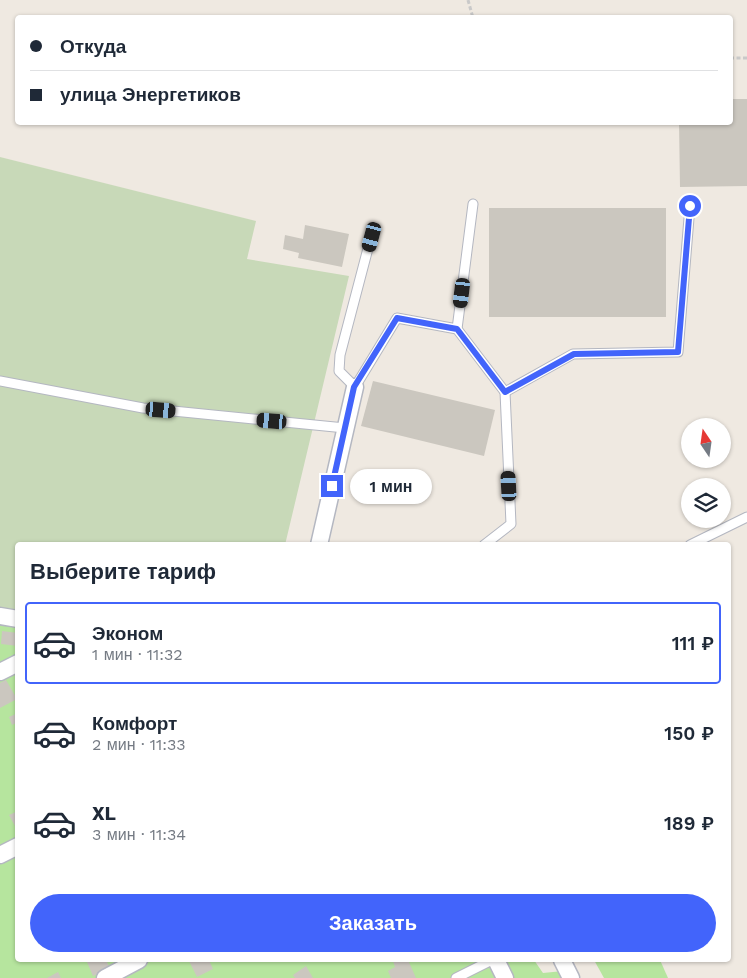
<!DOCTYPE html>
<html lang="ru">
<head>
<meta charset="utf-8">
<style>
	:root { --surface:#fff; --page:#f2f2f3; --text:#1f2937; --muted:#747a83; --line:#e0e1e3; --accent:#4264fb }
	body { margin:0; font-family:"Work Sans",sans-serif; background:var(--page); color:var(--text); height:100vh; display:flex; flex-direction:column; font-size:19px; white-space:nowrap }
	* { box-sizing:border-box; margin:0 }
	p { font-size:16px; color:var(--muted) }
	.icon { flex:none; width:28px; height:28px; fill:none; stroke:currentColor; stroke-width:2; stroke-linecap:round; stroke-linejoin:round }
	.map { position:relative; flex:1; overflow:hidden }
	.side { position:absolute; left:15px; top:542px; width:716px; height:420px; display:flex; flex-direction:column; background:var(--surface); border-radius:5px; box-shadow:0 1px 4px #0004 }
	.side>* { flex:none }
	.hud { position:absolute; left:15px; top:15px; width:718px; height:110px; border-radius:5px; box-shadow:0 1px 4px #0004; display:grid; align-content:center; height:110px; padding:0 15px; background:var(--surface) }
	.needle { width:32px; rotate:347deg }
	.buttons { position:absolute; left:681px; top:418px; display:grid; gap:10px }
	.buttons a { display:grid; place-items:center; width:50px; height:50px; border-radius:50%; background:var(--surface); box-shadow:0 1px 4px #0004; font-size:25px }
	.end { position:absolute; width:22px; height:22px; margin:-11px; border:6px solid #4264fb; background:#fff; box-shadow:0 0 0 2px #fff }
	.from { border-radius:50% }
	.bubble { position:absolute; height:35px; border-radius:18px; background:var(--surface); box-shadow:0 1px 4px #0004; font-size:16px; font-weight:600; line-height:35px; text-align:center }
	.car { position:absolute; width:15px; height:30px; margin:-15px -8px; border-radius:6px; box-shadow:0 0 4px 1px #0007; background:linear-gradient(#222 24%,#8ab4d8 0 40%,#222 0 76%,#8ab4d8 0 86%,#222 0) }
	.hud b { display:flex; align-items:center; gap:18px; height:48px; font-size:19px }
	.hud b+b { border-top:1px solid var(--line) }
	.hud i { width:12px; height:12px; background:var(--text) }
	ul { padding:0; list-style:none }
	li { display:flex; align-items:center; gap:15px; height:82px; margin:0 10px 8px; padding:0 5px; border:2px solid transparent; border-radius:5px }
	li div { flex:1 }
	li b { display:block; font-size:19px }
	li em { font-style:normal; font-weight:600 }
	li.active { border-color:var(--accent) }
	li>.icon { width:45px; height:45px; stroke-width:1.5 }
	h2 { padding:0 15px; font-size:22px; line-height:60px }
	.primary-button { display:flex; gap:10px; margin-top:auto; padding:10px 15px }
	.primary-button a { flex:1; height:58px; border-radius:30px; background:var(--accent); color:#fff; font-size:20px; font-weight:600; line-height:58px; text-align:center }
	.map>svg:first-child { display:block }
</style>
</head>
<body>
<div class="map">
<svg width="747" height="978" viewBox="0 0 747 978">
	<rect width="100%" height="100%" fill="#efe9e1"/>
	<g fill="#b6e59e">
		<path d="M0 608 18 610V960H534L543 973 573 970 577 978H0Z"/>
		<path d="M594 960H660L668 978H604Z"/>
	</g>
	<path fill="#c8d9b8" d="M0 157 256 221 247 259 349 276 285 545H18L17 610 0 608Z"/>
	<g fill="#cbc7bf">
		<path d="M730 99H747V186L680 187 679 122H730Z"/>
		<rect x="489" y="208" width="177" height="109"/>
		<path d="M305 225 349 234 342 267 298 258 299 253 283 249 285 235 303 239Z"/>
		<path d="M373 381 495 410 484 456 361 426Z"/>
		<path d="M2 631 18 633V646L1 644Z"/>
		<path d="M6 680 17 699 0 708V683Z"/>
		<path d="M18 713V722L12 725 9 717Z"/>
		<path d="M18 811V825L15 826 9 815Z"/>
		<path d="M91 960H106L110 968 93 976 87 962Z"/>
		<path d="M191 960H209L213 969 197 977 189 961Z"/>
		<path d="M395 960H408L416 978H391L388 971 395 967 393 961Z"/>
		<path d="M306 966 313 978H295L293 975Z"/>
		<path d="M58 972 61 978H47Z"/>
	</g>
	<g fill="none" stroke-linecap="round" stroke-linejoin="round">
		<defs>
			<g id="service">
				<path d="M371 237 340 355 339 371 355 387 397 318 457 329 505 392 573 354 678 352 690 206"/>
				<path d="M457 329 473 204"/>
				<path d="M0 381 143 408 345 428"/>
				<path d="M484 545 511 524 505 392"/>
				<path d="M690 545 747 517"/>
				<path d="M456 978 492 960"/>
			</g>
			<g id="minor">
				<path d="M319 545 355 387"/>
				<path d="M0 616 18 619"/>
				<path d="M0 672 18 663"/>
				<path d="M0 855 18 846"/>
				<path d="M496 960 505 978"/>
				<path d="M562 960 571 978"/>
				<path d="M105 978 139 960"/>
			</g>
		</defs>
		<use href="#service" stroke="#b4b7c1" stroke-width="11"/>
		<use href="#minor" stroke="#b4b7c1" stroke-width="19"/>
		<g stroke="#c9c9c9" stroke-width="3" stroke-dasharray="4 2.5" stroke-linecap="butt">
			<path d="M468 0 473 18"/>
			<path d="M730 58H747"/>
		</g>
		<use href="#service" stroke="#fff" stroke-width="9"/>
		<use href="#minor" stroke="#fff" stroke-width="16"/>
	</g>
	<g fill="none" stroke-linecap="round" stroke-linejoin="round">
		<path stroke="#4264fb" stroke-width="6" d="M332 486 354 387 397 318 457 329 505 392 574 354 678 352 690 206"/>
	</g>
</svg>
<div class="buttons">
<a><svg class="needle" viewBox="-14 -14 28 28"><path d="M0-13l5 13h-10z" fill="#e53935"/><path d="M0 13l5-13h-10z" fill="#747a83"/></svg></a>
<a><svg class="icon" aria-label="layers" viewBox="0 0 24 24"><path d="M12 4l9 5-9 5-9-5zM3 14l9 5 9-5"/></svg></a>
</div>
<i class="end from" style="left:690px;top:206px"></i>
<i class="end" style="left:332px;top:486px"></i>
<div class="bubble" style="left:350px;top:469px;width:82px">1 мин</div>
<i class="car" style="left:372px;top:237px;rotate:195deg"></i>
<i class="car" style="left:462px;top:293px;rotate:187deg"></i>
<i class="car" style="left:161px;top:410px;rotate:95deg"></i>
<i class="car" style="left:272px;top:421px;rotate:275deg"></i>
<i class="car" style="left:509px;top:486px;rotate:357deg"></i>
<div class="hud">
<b><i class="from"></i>Откуда</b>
<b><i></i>улица Энергетиков</b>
</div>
<section class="side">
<h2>Выберите тариф</h2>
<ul>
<li class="active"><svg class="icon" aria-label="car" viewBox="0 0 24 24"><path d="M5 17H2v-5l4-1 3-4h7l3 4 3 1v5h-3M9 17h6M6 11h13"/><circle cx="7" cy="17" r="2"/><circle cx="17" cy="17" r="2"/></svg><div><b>Эконом</b><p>1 мин · 11:32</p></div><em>111 ₽</em></li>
<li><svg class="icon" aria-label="car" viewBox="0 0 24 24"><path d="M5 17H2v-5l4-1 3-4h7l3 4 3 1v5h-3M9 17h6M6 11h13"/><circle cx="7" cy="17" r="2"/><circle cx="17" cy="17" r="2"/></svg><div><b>Комфорт</b><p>2 мин · 11:33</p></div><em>150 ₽</em></li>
<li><svg class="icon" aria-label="car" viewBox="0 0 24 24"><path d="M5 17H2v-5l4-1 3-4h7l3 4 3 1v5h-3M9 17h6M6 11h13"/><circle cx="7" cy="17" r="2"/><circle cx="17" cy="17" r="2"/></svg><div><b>XL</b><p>3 мин · 11:34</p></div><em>189 ₽</em></li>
</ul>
<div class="primary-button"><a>Заказать</a></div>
</section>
</div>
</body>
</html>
